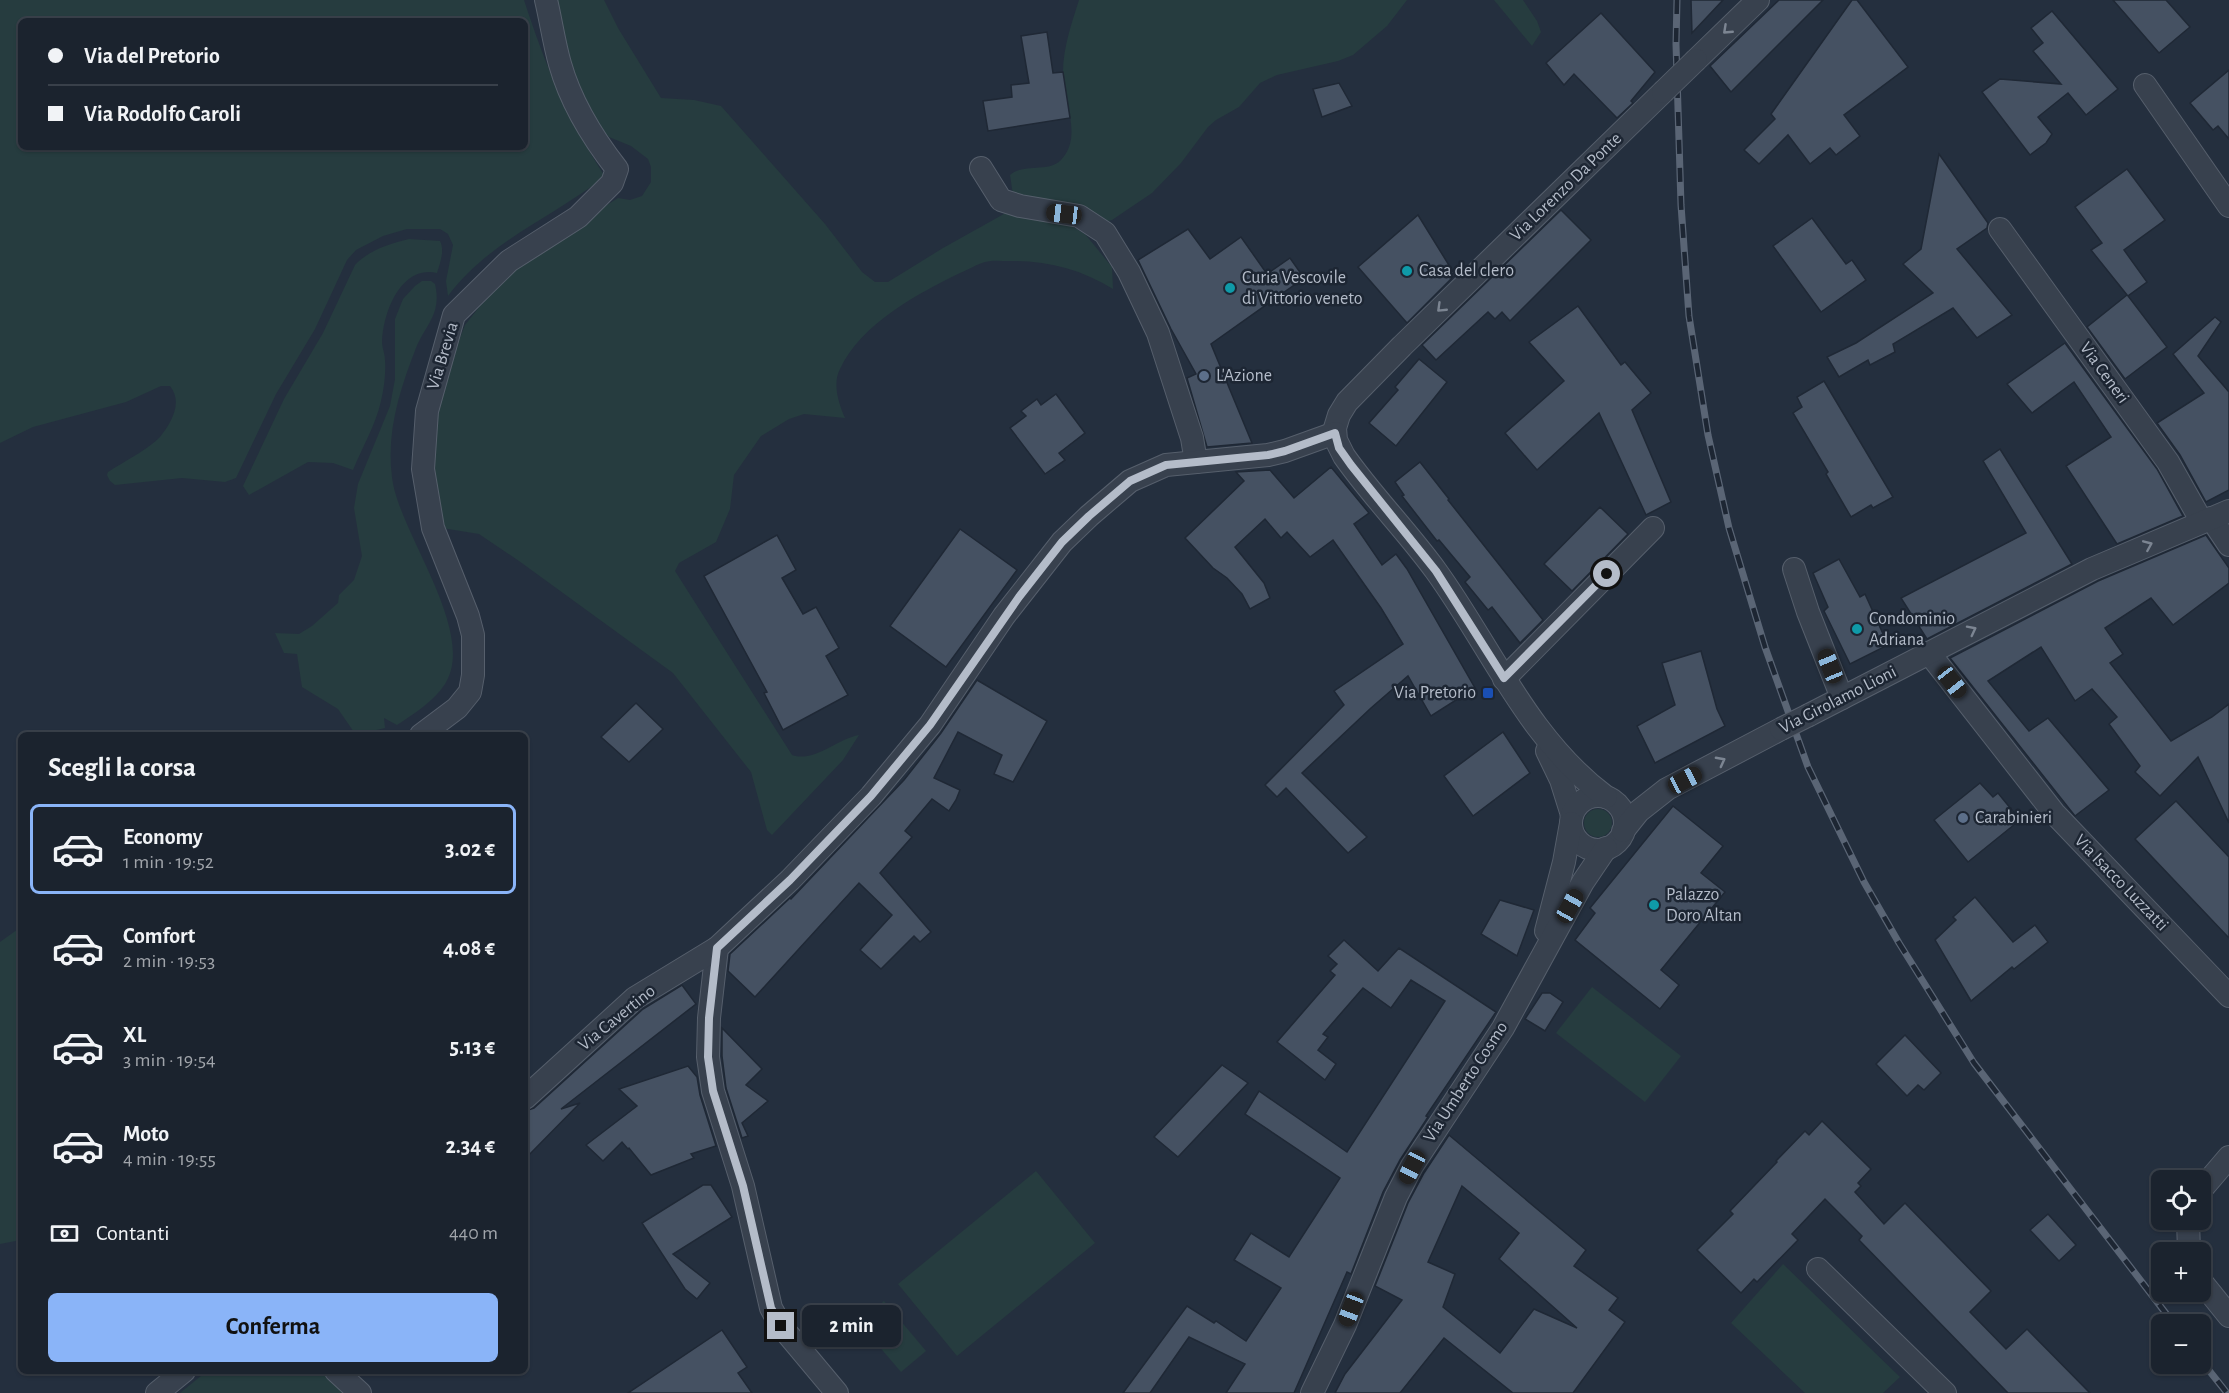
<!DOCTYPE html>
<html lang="it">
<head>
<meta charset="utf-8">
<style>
	:root { --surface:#1b232e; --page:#282f3a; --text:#f1f3f6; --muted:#a0a4aa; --line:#39404a; --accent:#8ab4f8 }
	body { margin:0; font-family:"Alegreya Sans",sans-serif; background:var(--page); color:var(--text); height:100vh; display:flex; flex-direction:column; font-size:22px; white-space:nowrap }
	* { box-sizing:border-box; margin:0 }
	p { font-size:20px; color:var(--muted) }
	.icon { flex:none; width:33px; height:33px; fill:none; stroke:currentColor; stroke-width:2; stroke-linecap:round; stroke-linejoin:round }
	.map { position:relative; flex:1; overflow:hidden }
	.side { position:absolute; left:18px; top:732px; width:510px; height:642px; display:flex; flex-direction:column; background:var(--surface); border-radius:9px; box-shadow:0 2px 4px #0004,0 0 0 2px var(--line) }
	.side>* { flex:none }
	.hud { position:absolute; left:18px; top:18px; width:510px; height:132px; border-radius:9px; box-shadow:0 2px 4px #0004,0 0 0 2px var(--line); display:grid; align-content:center; height:132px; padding:0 30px; background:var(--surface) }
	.fabs { position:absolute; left:2151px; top:1170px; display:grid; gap:12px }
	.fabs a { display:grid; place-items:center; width:60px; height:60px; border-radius:9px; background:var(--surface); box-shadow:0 2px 4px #0004,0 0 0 2px var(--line); font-size:30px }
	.end { position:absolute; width:27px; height:27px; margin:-14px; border:8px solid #b4bcc9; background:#111; box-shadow:0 0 0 3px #111 }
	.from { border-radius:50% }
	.bubble { position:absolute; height:42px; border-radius:9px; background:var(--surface); box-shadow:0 2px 4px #0004,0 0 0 2px var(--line); font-size:20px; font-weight:700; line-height:42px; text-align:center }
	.car { position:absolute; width:18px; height:36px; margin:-18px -9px; border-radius:8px; box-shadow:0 0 4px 2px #0007; background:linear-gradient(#222 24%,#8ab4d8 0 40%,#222 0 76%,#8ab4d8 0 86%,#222 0) }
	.hud b { display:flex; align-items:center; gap:21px; height:57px; font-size:22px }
	.hud b+b { border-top:2px solid var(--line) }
	.hud i { width:15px; height:15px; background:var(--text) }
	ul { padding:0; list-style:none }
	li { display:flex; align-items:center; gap:18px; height:90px; margin:0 12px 9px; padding:0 18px; border:3px solid transparent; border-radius:9px }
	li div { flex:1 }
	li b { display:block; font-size:22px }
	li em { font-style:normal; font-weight:700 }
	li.active { border-color:var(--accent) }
	li>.icon { width:54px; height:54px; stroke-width:1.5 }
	h2 { padding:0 30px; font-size:27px; line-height:72px }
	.pay { display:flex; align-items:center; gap:15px; height:66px; padding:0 30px; font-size:22px }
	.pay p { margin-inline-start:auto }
	.cta { display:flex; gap:12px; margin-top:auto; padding:12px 30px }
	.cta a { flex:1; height:69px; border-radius:9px; background:var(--accent); color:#111; font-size:24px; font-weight:700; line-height:69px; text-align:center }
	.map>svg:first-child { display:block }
</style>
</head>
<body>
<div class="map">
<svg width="2229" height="1393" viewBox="0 0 2229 1393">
	<rect width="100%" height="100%" fill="#242f3e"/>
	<g fill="#263c3f" fill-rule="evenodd">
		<path d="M0 0H524C545 65 567 117 604 175L603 178C551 218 488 242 448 296L446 281 453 245 448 234 440 229H407L383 236 356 250 347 260 315 329 276 394 236 478 225 482 182 478 115 485 110 481 107 475 108 472C122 463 150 448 160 437 172 422 183 402 170 386H161L126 402 33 427 0 443ZM21 21H525V147H21Z"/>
		<path d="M554 0H604L618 28 661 98 694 100 721 106 825 224 862 272 875 282H888L943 248 1011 210 1059 219 1085 234 1112 267 1113 289C1081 269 1046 260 1008 261 1001 261 992 260 985 262 977 264 968 270 960 273 917 294 862 323 840 369 832 384 839 404 845 418L804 414 789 419 761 436 734 475 730 509 716 542 679 563 675 571 792 755C814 763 837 739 859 735L843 760 772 835 767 830 751 772 673 673 519 561 479 534 442 528 431 443 436 413 450 364 465 325 480 306 522 263 567 230 618 198 630 200 642 196 651 182V167L648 159 631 146 609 137 596 123 572 73Z"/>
		<path d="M1079 0H1407L1387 26 1353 55 1338 61 1277 75 1260 83 1239 107 1216 120 1208 127 1181 163 1152 193 1112 220 1105 222 1013 195 1010 175C1024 163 1048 173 1061 160 1084 136 1062 100 1063 72 1063 48 1072 22 1079 0Z"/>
		<path d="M1494 0H1523L1537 21 1541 32 1532 46Z"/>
		<path d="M409 239 440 241C445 251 440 263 437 273 401 265 383 312 382 342 382 348 385 354 385 360 386 374 384 388 381 401 376 424 362 448 353 470L333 463 308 462 249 495 243 486 284 399 323 333 355 265C369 250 389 244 409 239Z"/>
		<path d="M422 281H431L435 284C442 314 426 324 416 348 400 389 386 432 392 477 398 532 478 632 445 684 434 701 414 714 397 725L384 718 385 728 356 735 338 709 302 687 297 654 284 653 275 633 299 634 312 626 338 603 339 595 354 580 362 556 354 508 358 484 390 406 395 379V319L403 299 415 286Z"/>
		<circle cx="1598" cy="823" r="14"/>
		<path d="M21 927V1240L0 1244V942Z"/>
		<path d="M1592 987 1681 1056 1645 1102 1556 1033Z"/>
		<path d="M1036 1171 1095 1243 957 1356 898 1284Z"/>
		<path d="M1783 1264 1900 1377 1883 1393H1805L1731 1323Z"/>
		<path d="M884 1301 926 1351 901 1372 859 1323Z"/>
		<path d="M207 1371H317L341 1384 351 1393H180Z"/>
	</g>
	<g fill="#455162" stroke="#1f2835" stroke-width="1.5" fill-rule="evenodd">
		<path d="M1691 0H1723L1692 33Z"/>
		<path d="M1779 0H1823L1731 92 1710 66Z"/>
		<path d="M1852 0H1857L1908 67 1844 115 1860 136 1836 155 1830 148 1810 164 1788 135 1759 164 1744 150 1775 119 1771 114Z"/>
		<path d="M2113 0H2166L2190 27 2159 53Z"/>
		<path d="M2052 11 2118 89 2086 115 2068 93 2038 117 2052 134 2046 143 2030 155 1982 92 2000 79 2061 84 2033 51 2043 43 2031 28Z"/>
		<path d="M1601 13 1655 72 1631 101 1633 103 1617 118 1574 74 1564 85 1546 63Z"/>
		<path d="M1047 32 1053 73 1063 72 1070 118 988 131 983 101 1012 97 1011 85 1029 83 1021 36Z"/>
		<path d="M2229 70V139L2218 126 2213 130 2190 103Z"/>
		<path d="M1339 83 1352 106 1322 117 1313 89Z"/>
		<path d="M1939 154 1988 223 1987 228 1957 249 2012 315 1977 338 1953 308 1893 344 1895 352 1870 365 1868 360 1839 377 1827 357 1856 343 1933 293 1903 264 1921 249Z"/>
		<path d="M2127 169 2165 220 2124 250 2147 282 2128 296 2167 347 2125 379 2087 327 2127 295 2091 250 2102 243 2075 207Z"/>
		<path d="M1561 210 1591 240 1510 321 1502 312 1495 319 1488 312 1436 360 1422 345Z"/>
		<path d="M1418 215 1455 275 1407 323 1358 267Z"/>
		<path d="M1812 218 1846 264 1852 260 1866 280 1821 312 1773 246Z"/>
		<path d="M1188 229 1210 259 1241 237 1267 274 1290 258 1304 278 1211 344 1252 443 1207 447 1187 378 1196 374 1171 329 1138 260Z"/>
		<path d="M1578 306 1621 365 1625 362 1651 393 1632 410 1671 502 1646 515 1599 413 1537 470 1505 433 1564 381 1529 342Z"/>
		<path d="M2215 317 2221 322 2198 356 2229 392V490L2206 502 2180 455 2157 423 2204 393 2173 354Z"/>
		<path d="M2065 343 2157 469 2183 516 2117 544 2066 466 2111 437 2074 382 2032 413 2007 384Z"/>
		<path d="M1419 359 1447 382 1396 446 1369 423 1398 390 1395 387Z"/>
		<path d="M1824 381 1893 497 1873 508 1871 505 1851 517 1826 474 1828 472 1793 413 1802 407 1797 397Z"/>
		<path d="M1056 394 1085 433 1059 453 1065 460 1045 474 1010 428 1026 416 1021 411 1037 399 1041 405Z"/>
		<path d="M2000 449 2072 564 1927 639 1901 598 2026 533 1983 461Z"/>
		<path d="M1420 462 1449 499 1448 500 1543 620 1520 643 1492 607 1488 610 1465 582 1470 577 1439 540 1437 541 1402 496 1404 495 1395 482Z"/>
		<path d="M1331 467 1369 513 1354 524 1382 565 1396 554 1407 569 1475 688 1431 716 1408 676 1371 708 1302 773 1367 837 1348 853 1286 788 1277 797 1265 785 1344 705 1334 691 1403 644 1381 608 1333 540 1310 557 1287 532 1281 538 1265 519 1235 547 1264 583 1270 598 1250 609 1242 594 1227 578 1213 568 1185 538 1244 481 1236 472 1270 470 1294 498Z"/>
		<path d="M1600 507 1628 534 1572 591 1544 564Z"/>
		<path d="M960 529 1017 570 946 667 890 626Z"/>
		<path d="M777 535 796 570 782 578 803 614 816 607 839 648 826 656 848 695 783 730 764 693 767 692 704 576Z"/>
		<path d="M2206 535 2229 568V583L2173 625 2151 598 2105 628 2123 654 2110 663 2171 741 2212 717 2229 704V823L2198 757 2160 796 2135 772 2140 766 2109 724 2117 717 2092 689 2075 701 2041 647 1988 681 2029 731 2048 718 2109 790 2075 816 1950 658 2098 581Z"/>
		<path d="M1839 559 1860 597 1865 594 1888 645 1850 664 1824 611 1828 607 1813 573Z"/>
		<path d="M1701 651 1717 709 1725 726 1655 763 1637 726 1675 705 1662 663Z"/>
		<path d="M977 680 1047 721 1013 782 994 774 1002 755 958 732 934 778 960 790 956 800 949 811 932 799 905 831 912 837 880 873 931 932 920 942 914 936 881 969 860 950 892 915 859 883 755 997 728 971 730 954 790 898 791 899 904 780 941 733Z"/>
		<path d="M636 703 663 729 629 762 601 737Z"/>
		<path d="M1503 732 1530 773 1473 816 1444 776Z"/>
		<path d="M1980 783 1993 797 1998 793 2020 820 1968 862 1934 820Z"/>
		<path d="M2176 801 2229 857V938L2135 839Z"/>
		<path d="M1673 806 1723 846 1701 873 1725 892 1661 970 1679 985 1660 1009 1575 940 1595 913 1590 908Z"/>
		<path d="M1975 897 2013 942 2035 925 2048 942 2014 969 2012 967 1971 1001 1935 940 1956 920 1953 917Z"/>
		<path d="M1500 900 1534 910 1517 956 1481 934Z"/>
		<path d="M1344 940 1378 971 1399 948 1496 1012 1426 1116 1428 1117 1400 1160 1383 1192 1351 1274 1347 1272 1294 1393H1226L1245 1364 1189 1337 1150 1393H1123L1187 1306 1214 1323 1216 1321 1246 1341 1281 1288 1234 1260 1251 1233 1289 1257 1340 1178 1245 1114 1259 1091 1347 1152 1445 1001 1411 980 1391 1008 1363 988 1323 1034 1328 1037 1318 1050 1336 1064 1325 1080 1277 1042 1335 975 1330 971 1337 964 1328 956Z"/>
		<path d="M682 985 696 1004 561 1109 580 1103 525 1159V1111L534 1108 643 1009Z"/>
		<path d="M1542 993H1550L1563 1002 1545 1031 1525 1019Z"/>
		<path d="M722 1028 762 1069 746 1085 768 1101 742 1123 748 1136 742 1138 726 1088 722 1056Z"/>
		<path d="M1905 1035 1941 1073 1924 1090 1918 1085 1907 1096 1876 1064Z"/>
		<path d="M1222 1065 1248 1083 1178 1157 1154 1137Z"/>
		<path d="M688 1066 697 1077 700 1095 716 1146 691 1154 694 1158 651 1175 629 1148 628 1149 622 1142 603 1161 586 1145 637 1106 619 1089Z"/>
		<path d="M1822 1121 1871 1169 1858 1183 1861 1186 1855 1192 1884 1224 1905 1203 1991 1291 1970 1312 2006 1349 2027 1329 2090 1393H2008L1859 1240 1862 1236 1825 1199 1792 1234 1798 1240 1757 1282 1754 1279 1741 1293 1697 1250 1733 1214 1730 1211 1777 1162 1776 1161 1805 1131 1809 1135Z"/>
		<path d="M1449 1135 1586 1250 1574 1266 1618 1298 1609 1310 1625 1322 1573 1393H1513L1444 1338 1400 1393H1335L1345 1374 1402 1300 1375 1286 1408 1203 1424 1173ZM1462 1186 1519 1233 1499 1259 1577 1328 1534 1309 1500 1353 1443 1307 1455 1274 1428 1262Z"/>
		<path d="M703 1185H711L732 1217 673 1254 710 1283 697 1299 685 1289 642 1223Z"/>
		<path d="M2048 1214 2076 1245 2059 1261 2030 1230Z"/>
		<path d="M722 1330 747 1367 738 1373 752 1393H628Z"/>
	</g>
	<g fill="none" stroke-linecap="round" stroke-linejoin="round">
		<defs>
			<g id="street">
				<path d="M1696 60 1758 0"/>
				<path d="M2145 85 2229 206"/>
				<path d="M981 168 1001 200 1020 206 1079 216 1105 233 1129 272 1158 333 1192 438 1196 462"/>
				<path d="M2000 229 2168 462 2202 522"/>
				<path d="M2211 518 2229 545"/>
				<path d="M1794 569 1808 612 1842 698"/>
				<path d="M1929 653 2054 813 2229 996"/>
				<path d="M1504 679 1653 528"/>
				<path d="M1809 715 2092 569 2229 511"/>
				<path d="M421 735 457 708 470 692 473 675V635L468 616 433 528 423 469 427 411 454 315 509 261 578 217 612 183 617 169C592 137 571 103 560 64 554 43 551 21 546 0"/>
				<path d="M1547 751 1561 780 1572 815"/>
				<circle cx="1598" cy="823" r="27"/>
				<path d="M1606 797C1528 739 1491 647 1436 571 1407 531 1372 496 1344 456L1336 440 1335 428 1339 415 1347 402 1402 346 1663 92"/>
				<path d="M1623 831 1639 811 1667 789 1781 729"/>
				<path d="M1546 931 1564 862 1571 823"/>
				<path d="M717 948 709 1018 708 1057 713 1091 743 1186 771 1308 781 1326 837 1393"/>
				<path d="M525 1098 635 998 717 948 790 880 871 796 930 725 1004 616 1062 542 1089 516 1130 481 1166 465 1268 455 1285 451 1335 433"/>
				<path d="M2200 1191 2229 1157"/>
				<path d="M2188 1220 2189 1252"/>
				<path d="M1818 1269 1945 1393"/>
				<path d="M2200 1280 2229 1316"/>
				<path d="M336 1371 360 1393"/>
				<path d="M157 1393 184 1371"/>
				<path d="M1312 1393 1345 1325 1396 1197 1412 1166 1503 1028 1583 882 1606 848"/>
			</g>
		</defs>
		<use href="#street" stroke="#565f6c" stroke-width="24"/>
		<use href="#street" stroke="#38414e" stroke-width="22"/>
		<defs>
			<g id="rail">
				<path d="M1677 0 1676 44 1681 205 1689 316 1708 435 1729 528 1765 647 1808 767 1864 882 1899 943 1974 1063 2174 1324"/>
				<path d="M2200 1359 2227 1393"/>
			</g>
		</defs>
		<use href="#rail" stroke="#5a6575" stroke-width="7"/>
		<use href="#rail" stroke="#1d2633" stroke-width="4.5" stroke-dasharray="14" stroke-linecap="butt"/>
		<defs>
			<g id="street-bridge">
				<path d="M1663 92 1696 60"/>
				<path d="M1781 729 1809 715"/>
			</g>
		</defs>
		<use href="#street-bridge" stroke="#565f6c" stroke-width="24" stroke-linecap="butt"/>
		<use href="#street-bridge" stroke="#38414e" stroke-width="22"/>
	</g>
	<defs><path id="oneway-chevron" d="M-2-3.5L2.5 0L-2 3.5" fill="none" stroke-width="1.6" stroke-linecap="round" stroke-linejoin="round" transform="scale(1.5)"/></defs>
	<g stroke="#7c8592">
		<use href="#oneway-chevron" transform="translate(1727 30) rotate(137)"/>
		<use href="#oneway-chevron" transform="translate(1441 308) rotate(136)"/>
		<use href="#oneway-chevron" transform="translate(2148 545) rotate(-23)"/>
		<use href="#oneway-chevron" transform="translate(1972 630) rotate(-27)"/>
		<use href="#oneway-chevron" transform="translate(1721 761) rotate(-28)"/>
	</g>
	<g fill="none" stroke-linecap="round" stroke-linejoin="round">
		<path stroke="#b4bcc9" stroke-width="8" d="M781 1326 771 1308 743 1186 713 1091 708 1057 709 1018 717 948 790 880 871 796 930 725 1019 597 1062 542 1089 516 1130 481 1166 465 1268 455 1285 451 1335 433 1339 448 1351 465 1436 571 1504 678 1607 574"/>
	</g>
	<g fill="#0f9aa8" stroke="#1d2633" stroke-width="2">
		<circle cx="1407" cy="271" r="6"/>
		<circle cx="1230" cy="288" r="6"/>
		<circle cx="1857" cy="629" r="6"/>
		<circle cx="1654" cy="905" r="6"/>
	</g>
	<g fill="#5c6f8a" stroke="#1d2633" stroke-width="2">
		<circle cx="1204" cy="376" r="6"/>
		<circle cx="1963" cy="818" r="6"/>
	</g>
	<rect fill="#1a4fb4" stroke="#1d2633" stroke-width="2" x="1482" y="687" width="12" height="12" rx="3"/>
	<g text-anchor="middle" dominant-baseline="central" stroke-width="5" stroke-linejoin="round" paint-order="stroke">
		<g font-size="18" fill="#b4bcc9" stroke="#1d2633">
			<text transform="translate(1566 187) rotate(-44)">Via Lorenzo Da Ponte</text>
			<text transform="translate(443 356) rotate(-73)">Via Brevia</text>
			<text transform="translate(2104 373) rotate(54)">Via Ceneri</text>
			<text transform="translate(1838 700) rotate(-27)">Via Girolamo Lioni</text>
			<text transform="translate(2121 883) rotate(46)">Via Isacco Luzzatti</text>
			<text transform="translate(617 1018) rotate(-39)">Via Cavertino</text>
			<text transform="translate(1466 1082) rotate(-57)">Via Umberto Cosmo</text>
		</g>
		<g font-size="18" fill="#b4bcc9" stroke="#1d2633" text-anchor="start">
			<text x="1419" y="271">Casa del clero</text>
			<text x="1242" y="278">Curia Vescovile<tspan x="1242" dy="21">di Vittorio veneto</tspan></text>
			<text x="1216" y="376">L'Azione</text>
			<text x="1869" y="619">Condominio<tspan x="1869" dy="21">Adriana</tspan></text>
			<text x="1476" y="693" text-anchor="end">Via Pretorio</text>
			<text x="1975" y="818">Carabinieri</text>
			<text x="1666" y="895">Palazzo<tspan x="1666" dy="21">Doro Altan</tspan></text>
		</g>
	</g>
</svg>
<div class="fabs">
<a><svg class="icon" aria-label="locate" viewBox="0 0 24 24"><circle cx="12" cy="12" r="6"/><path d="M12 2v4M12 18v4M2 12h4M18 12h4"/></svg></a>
<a>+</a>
<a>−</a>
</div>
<i class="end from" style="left:1607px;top:574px"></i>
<i class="end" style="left:781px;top:1326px"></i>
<div class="bubble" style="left:802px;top:1305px;width:99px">2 min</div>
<i class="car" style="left:1064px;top:214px;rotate:277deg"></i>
<i class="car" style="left:1830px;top:666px;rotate:338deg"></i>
<i class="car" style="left:1952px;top:682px;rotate:142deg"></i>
<i class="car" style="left:1685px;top:780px;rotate:62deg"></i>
<i class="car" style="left:1570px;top:906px;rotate:29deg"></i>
<i class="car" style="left:1412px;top:1167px;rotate:207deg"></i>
<i class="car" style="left:1351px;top:1309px;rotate:201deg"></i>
<div class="hud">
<b><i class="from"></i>Via del Pretorio</b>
<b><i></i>Via Rodolfo Caroli</b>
</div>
<section class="side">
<h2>Scegli la corsa</h2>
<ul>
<li class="active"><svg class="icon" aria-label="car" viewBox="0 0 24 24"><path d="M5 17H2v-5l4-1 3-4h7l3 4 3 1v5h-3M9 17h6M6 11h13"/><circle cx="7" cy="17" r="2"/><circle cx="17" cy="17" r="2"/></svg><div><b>Economy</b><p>1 min · 19:52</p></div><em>3.02 €</em></li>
<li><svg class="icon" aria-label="car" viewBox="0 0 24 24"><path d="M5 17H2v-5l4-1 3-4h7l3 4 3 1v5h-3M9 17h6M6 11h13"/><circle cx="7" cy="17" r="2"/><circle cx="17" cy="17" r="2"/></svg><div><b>Comfort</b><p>2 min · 19:53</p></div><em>4.08 €</em></li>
<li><svg class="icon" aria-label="car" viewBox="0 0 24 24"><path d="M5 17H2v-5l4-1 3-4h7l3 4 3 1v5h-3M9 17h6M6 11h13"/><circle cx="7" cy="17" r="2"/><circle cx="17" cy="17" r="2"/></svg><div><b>XL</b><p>3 min · 19:54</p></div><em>5.13 €</em></li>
<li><svg class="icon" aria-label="car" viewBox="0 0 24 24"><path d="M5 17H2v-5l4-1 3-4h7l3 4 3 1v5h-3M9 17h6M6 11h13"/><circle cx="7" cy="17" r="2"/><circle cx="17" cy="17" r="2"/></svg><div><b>Moto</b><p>4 min · 19:55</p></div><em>2.34 €</em></li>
</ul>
<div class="pay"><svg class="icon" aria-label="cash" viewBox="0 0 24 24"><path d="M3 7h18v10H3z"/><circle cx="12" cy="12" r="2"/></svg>Contanti<p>440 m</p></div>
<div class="cta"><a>Conferma</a></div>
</section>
</div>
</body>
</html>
